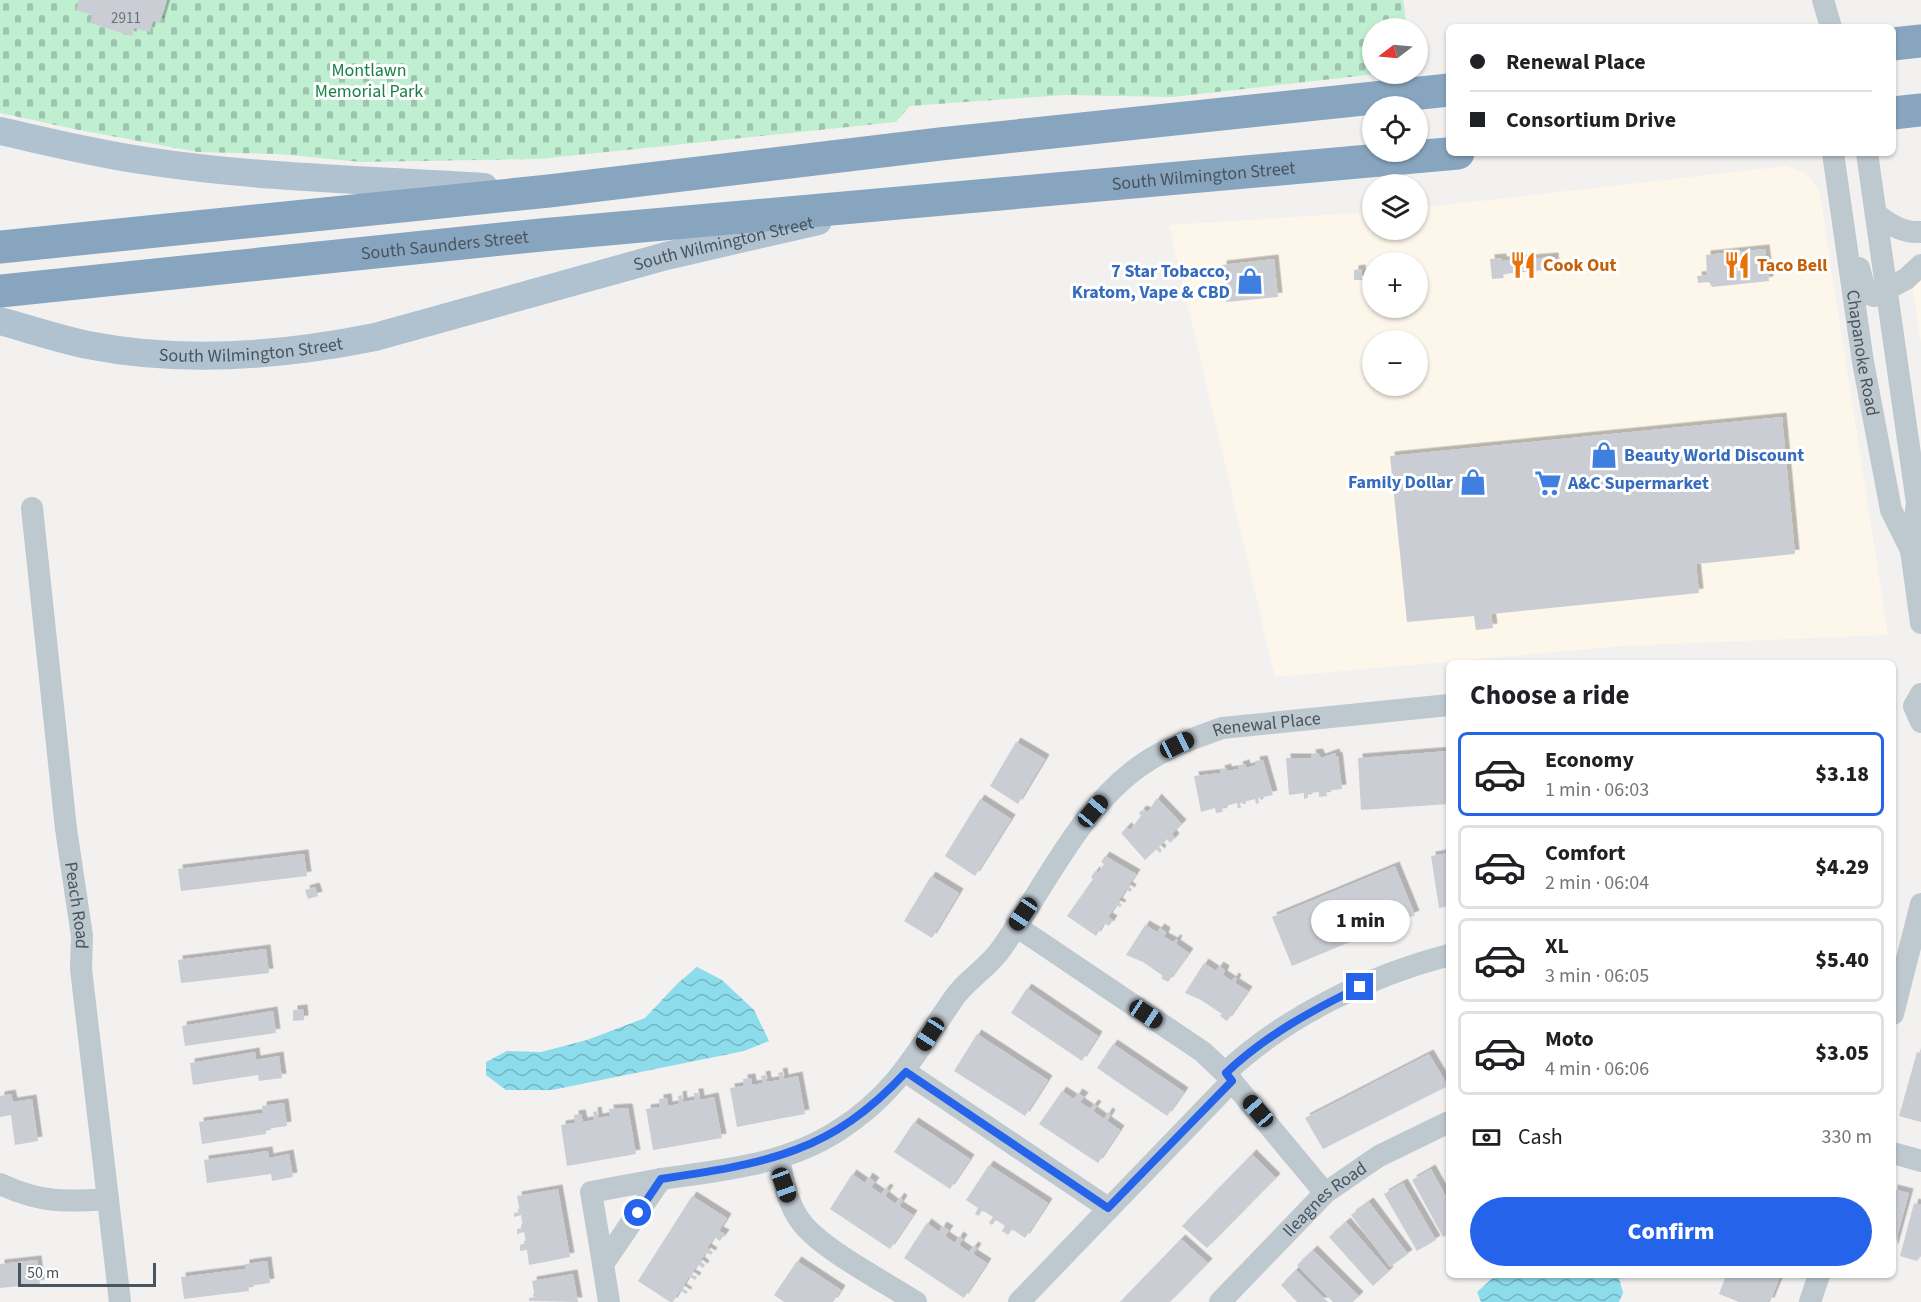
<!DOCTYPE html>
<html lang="en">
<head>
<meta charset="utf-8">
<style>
	:root { --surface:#fff; --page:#f6f6f6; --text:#202124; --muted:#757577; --line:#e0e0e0; --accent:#2563eb }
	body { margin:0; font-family:"Source Sans 3",sans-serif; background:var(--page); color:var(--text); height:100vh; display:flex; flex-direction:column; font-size:22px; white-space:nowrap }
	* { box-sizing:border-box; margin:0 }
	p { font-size:20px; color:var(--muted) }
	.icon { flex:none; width:33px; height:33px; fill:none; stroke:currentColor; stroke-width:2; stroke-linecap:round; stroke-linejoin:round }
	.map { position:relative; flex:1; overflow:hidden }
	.details { position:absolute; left:1446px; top:660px; width:450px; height:618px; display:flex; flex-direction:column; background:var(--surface); border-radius:9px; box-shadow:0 2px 4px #0004 }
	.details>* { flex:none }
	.guide { position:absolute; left:1446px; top:24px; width:450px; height:132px; border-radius:9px; box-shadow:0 2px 4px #0004; display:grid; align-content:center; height:132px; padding:0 24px; background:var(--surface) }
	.needle { width:39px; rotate:254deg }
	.buttons { position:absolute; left:1362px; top:18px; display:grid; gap:12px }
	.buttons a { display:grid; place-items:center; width:66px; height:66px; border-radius:50%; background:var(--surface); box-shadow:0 2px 4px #0004; font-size:30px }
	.scale { position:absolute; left:18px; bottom:15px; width:138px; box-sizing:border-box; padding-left:6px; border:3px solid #48545e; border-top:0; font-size:16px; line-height:21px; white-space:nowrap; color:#48545e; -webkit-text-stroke:4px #fff; paint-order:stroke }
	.end { position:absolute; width:27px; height:27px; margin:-14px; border:8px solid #2563eb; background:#fff; box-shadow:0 0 0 3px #fff }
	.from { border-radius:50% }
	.bubble { position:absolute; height:42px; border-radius:21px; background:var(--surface); box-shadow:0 2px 4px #0004; font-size:20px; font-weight:800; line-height:42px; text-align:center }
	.car { position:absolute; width:18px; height:36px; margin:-18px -9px; border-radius:8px; box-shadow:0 0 4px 2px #0007; background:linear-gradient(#222 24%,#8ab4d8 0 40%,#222 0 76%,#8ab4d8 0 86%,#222 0) }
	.guide b { display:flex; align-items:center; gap:21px; height:57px; font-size:22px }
	.guide b+b { border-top:2px solid var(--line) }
	.guide i { width:15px; height:15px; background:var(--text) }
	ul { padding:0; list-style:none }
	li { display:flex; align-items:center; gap:18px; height:84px; margin:0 12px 9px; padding:0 12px; border:3px solid var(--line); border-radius:9px }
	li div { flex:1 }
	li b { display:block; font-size:22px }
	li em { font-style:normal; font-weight:800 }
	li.selected { border-color:var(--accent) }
	li>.icon { width:54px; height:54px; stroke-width:1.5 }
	h2 { padding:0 24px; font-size:27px; line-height:72px }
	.pay { display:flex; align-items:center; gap:15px; height:66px; padding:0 24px; font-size:22px }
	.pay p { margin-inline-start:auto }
	.action { display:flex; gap:12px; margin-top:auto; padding:12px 24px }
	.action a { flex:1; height:69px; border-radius:36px; background:var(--accent); color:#fff; font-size:24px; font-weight:800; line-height:69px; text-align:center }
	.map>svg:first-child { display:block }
</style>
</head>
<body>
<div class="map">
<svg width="1921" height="1302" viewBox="0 0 1921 1302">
	<defs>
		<pattern id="cemetery-stones" width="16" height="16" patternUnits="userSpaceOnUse" patternTransform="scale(1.5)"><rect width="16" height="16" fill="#bfefd0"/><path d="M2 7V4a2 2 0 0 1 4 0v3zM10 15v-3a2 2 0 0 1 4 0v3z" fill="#9dc4ac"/></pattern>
		<pattern id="water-waves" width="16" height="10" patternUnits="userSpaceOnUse" patternTransform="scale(1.5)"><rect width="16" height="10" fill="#8ddcec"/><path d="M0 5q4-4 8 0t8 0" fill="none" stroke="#75b5c2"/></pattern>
		<filter id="shadow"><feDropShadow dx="4.5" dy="-4.5" stdDeviation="0" flood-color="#0004"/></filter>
	</defs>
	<rect width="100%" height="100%" fill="#f3f0f0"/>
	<g fill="#fcf6eb" fill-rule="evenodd">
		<path d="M1786 166 1805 173 1819 189 1888 635 1623 646 1275 677 1169 225 1372 212V230H1418V208ZM1372 262H1418V308H1372ZM1372 340H1418V386H1372Z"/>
		<path d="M1921 280V344L1913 289Z"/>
	</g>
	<path fill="url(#cemetery-stones)" d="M0 0H1403L1407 28H1372V74H1376L1173 97 1065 95 910 106 896 122 539 159 361 162 279 154 198 152 79 130 0 113Z"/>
	<g fill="url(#water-waves)">
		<path d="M697 967 722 980 754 1010 769 1041 744 1051 552 1090H506L486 1075V1062L507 1051 541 1052 587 1040 645 1018 678 983Z"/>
		<path d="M1512 1275H1618L1623 1293 1619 1302H1481L1477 1292 1495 1276Z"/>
	</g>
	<g fill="#cacdd3" filter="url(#shadow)">
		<path d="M79 0H167L160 23 153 21 150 32 134 28 132 36 90 23 92 15 76 10Z"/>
		<path d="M1765 249 1769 281 1712 287 1709 282 1698 283 1697 276 1707 275 1706 255Z"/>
		<path d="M1554 257 1555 269 1503 274 1504 278 1492 279 1490 259 1502 258V261Z"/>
		<path d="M1274 259 1278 297 1226 302 1222 265Z"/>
		<path d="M1361 269 1362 280H1354V270Z"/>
		<path d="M1782 417 1795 554 1696 564 1699 593 1491 614 1493 628 1476 630 1474 616 1407 622 1390 456Z"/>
		<path d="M1016 742 1045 759 1018 804 990 786Z"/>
		<path d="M1449 751V804L1361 810 1358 758Z"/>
		<path d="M1318 753 1321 758 1335 753 1336 757 1338 756 1342 789 1326 791 1327 796 1319 797V792L1308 793V798L1304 799V793L1289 795 1286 758H1312L1311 754Z"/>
		<path d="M1263 760 1273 795 1258 798 1259 803 1256 804 1255 799 1240 803 1241 808H1238L1237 803 1222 807 1223 812 1216 813 1215 808 1201 812 1194 776 1221 773 1220 770 1227 768V771L1239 769 1238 766 1245 764 1246 768 1256 765 1255 761Z"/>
		<path d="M1157 798 1182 824 1172 834 1175 838 1170 843 1167 839 1159 847 1162 850 1160 853 1156 849 1145 860 1121 833 1127 827 1130 830 1141 816 1139 813 1142 810 1148 812Z"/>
		<path d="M980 799 1011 819 975 876 945 856Z"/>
		<path d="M1449 853V906L1439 908 1431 856Z"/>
		<path d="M304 854 307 876 181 891 178 869Z"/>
		<path d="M1105 856 1136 874 1128 886 1132 889 1130 892 1126 889 1118 902 1122 905 1120 907 1116 905 1108 917 1113 920 1109 926 1104 923 1096 936 1067 916 1093 879 1091 877 1095 871 1098 873 1104 864 1101 862Z"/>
		<path d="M1395 866 1415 915 1292 966 1272 917Z"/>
		<path d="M931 876 959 893 932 938 904 921Z"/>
		<path d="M315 887 318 896 308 899 305 890Z"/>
		<path d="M1145 925 1157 932 1160 928 1166 932 1164 937 1173 942 1176 939 1178 940 1176 944 1189 953 1168 982 1161 978 1163 976 1143 962 1126 955Z"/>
		<path d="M266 949 269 973 181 983 178 960Z"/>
		<path d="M1204 963 1216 971 1219 966 1225 970 1223 975 1232 981 1234 977 1237 979 1235 983 1248 991 1227 1021 1220 1016 1222 1014 1201 1000 1185 993Z"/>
		<path d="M1027 988 1098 1036 1082 1061 1011 1013Z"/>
		<path d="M303 1009 304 1020 293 1021V1010Z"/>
		<path d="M273 1011 276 1033 185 1046 182 1026Z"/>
		<path d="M977 1034 1048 1080 1025 1116 954 1071Z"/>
		<path d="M1113 1044 1184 1092 1167 1116 1097 1068Z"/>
		<path d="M255 1052 256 1060 279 1056 282 1078 259 1081 258 1075 193 1085 190 1063Z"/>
		<path d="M1917 1052 1921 1053V1122L1899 1116Z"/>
		<path d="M1429 1054 1448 1086 1323 1149 1305 1118Z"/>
		<path d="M783 1072 784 1079 798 1076 805 1114 737 1127 730 1088 744 1086 743 1079 751 1078 752 1085 763 1083 761 1076 766 1075 767 1082 780 1080 778 1073Z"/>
		<path d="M1062 1091 1074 1099 1078 1093 1084 1097 1080 1102 1090 1109 1094 1104 1097 1106 1093 1111 1104 1119 1108 1112 1111 1114 1107 1121 1120 1130 1098 1163 1039 1124Z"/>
		<path d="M694 1093H699L700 1100 714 1097 722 1138 653 1150 646 1109 660 1107 659 1099 667 1098 668 1106 679 1104 678 1096 682 1095 683 1102 695 1100Z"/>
		<path d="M11 1094 13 1102 32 1099 38 1141 15 1145 11 1115 0 1117V1096Z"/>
		<path d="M284 1103 287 1126 266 1129V1134L202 1144 199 1122 263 1113 262 1106Z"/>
		<path d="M628 1108 636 1154 567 1166 561 1125 575 1123 574 1115 581 1114 583 1122 594 1120 593 1112 597 1111 598 1118 610 1116 609 1109Z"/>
		<path d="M914 1122 970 1159 950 1189 894 1152Z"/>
		<path d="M268 1151 269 1158 289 1154 293 1177 272 1181 271 1174 207 1183 204 1160Z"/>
		<path d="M1252 1154 1276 1178 1207 1248 1182 1226Z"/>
		<path d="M989 1165 1048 1203 1025 1238 1012 1229 1008 1235 1002 1231 1005 1226 996 1220 992 1225 989 1223 993 1217 982 1210 979 1216 975 1214 978 1208 966 1200Z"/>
		<path d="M1431 1169 1449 1202V1234L1443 1237 1412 1180Z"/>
		<path d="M852 1174 865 1183 868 1177 875 1182 871 1187 881 1194 886 1188 889 1190 885 1196 895 1204 900 1197 903 1200 899 1206 913 1215 890 1249 830 1209Z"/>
		<path d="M1403 1183 1436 1240 1417 1251 1384 1194Z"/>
		<path d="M558 1189 570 1257 529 1265 527 1250 520 1251V1245L526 1243 524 1232 517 1234V1229L523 1228 521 1215 514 1217V1213L520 1212 517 1196Z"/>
		<path d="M1893 1189 1909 1193 1894 1248H1893Z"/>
		<path d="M692 1196 727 1218 719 1231 725 1234 720 1241 714 1237 707 1248 713 1252 711 1255 706 1252 700 1261 705 1265 703 1268 698 1264 691 1274 697 1277 695 1280 689 1276 682 1288 688 1292 686 1294 680 1290 673 1302H670L638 1281Z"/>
		<path d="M1369 1202 1408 1254 1390 1267 1351 1215Z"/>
		<path d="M1914 1203 1921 1205V1256L1917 1261 1900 1256Z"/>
		<path d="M1346 1222 1389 1271 1373 1286 1329 1237Z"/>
		<path d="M927 1223 939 1232 942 1226 949 1230 945 1236 955 1243 959 1236 963 1239 959 1245 969 1252 974 1246 977 1248 973 1254 987 1263 964 1298 904 1258Z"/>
		<path d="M1181 1239 1208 1263 1170 1302H1120Z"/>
		<path d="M1313 1250 1359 1296 1353 1302H1333L1297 1265Z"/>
		<path d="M37 1260 40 1284 0 1288V1264Z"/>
		<path d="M267 1261 270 1283 248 1286 249 1291 184 1299 181 1277 245 1269V1264Z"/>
		<path d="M797 1261 841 1290 833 1302H784L774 1295Z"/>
		<path d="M1296 1270 1328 1302H1297L1281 1285Z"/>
		<path d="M573 1274 578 1302 529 1301V1298L535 1297 532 1281Z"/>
		<path d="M1734 1275H1776L1780 1277 1770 1302H1739L1719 1294 1725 1278 1733 1279Z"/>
	</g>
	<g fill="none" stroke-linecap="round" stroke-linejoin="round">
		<g stroke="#bec8cf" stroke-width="22">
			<path d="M1823 0 1831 27"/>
			<path id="s1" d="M1833 153 1863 362 1891 510 1911 550"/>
			<path d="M1867 153 1917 503 1911 550 1921 623"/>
			<path d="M1876 214C1890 225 1903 233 1921 232"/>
			<path d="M1859 268 1866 293 1874 296 1906 279 1921 265"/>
			<path id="s2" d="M32 508 66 829 82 936 81 969 120 1302"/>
			<path d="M1921 694 1914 706 1921 722"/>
			<path d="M1016 926 1203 1052 1225 1073 1325 1193"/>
			<path d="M1893 1014 1921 904"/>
			<path d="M906 1072 1108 1208"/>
			<path d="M1225 1073C1286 1016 1369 976 1449 955"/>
			<path d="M1893 1153 1921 1161"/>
			<path d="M779 1158C783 1180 788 1206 802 1223 823 1250 885 1282 916 1302"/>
			<path d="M0 1184C40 1203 65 1202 108 1199"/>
			<path d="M603 1264 591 1192 661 1179"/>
			<path id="s3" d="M609 1302 603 1264 661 1179C722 1170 786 1165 839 1130 896 1094 917 1051 954 998 967 979 988 968 1001 949 1043 890 1080 808 1140 766 1165 748 1194 738 1222 728L1449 705"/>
			<path d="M1019 1302 1232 1081"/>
			<path id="s4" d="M1220 1302 1325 1193 1379 1156 1449 1122"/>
			<path d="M1810 1302 1819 1275"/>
		</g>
		<g stroke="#b0c1cf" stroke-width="28">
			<path d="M0 131C49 142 97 154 147 161 258 178 372 180 484 187"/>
			<path id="s5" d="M0 321C29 329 59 339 88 345 183 364 281 356 375 337L666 256 818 221"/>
		</g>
		<g stroke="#88a5bf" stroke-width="33">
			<path d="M1893 44 1921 41"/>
			<path d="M1893 113 1921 110"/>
			<path d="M0 247 549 191 940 144 1449 90"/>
			<path id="s6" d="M0 291 541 235 1458 153"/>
		</g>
	</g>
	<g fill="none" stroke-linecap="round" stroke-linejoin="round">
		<path stroke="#2563eb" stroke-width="8" d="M638 1213 661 1179C766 1163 830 1154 906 1072L1108 1208 1232 1081 1226 1073C1265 1036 1312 1010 1360 987"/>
	</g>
	<defs>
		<symbol id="restaurant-bare" viewBox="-9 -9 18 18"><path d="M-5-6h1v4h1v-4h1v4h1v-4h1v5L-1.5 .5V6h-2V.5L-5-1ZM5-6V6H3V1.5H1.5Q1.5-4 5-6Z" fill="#e8710a" stroke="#fff" stroke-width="2.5" paint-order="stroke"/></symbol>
		<symbol id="shop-bare" viewBox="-9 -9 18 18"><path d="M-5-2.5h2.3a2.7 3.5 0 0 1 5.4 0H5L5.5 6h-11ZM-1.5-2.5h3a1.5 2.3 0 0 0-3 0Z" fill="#3f7fe0" stroke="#fff" stroke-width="2.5" paint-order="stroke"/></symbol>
		<symbol id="supermarket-bare" viewBox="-9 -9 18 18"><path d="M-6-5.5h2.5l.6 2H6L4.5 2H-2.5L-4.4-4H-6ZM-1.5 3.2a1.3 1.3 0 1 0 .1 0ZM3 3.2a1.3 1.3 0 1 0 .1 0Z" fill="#3f7fe0" stroke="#fff" stroke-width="2.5" paint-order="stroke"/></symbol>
	</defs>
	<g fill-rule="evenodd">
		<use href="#restaurant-bare" x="1504" y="246" width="38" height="38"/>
		<use href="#restaurant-bare" x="1718" y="246" width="38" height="38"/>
		<use href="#shop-bare" x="1231" y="262" width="38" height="38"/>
		<use href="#shop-bare" x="1585" y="436" width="38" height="38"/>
		<use href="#shop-bare" x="1454" y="463" width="38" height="38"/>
		<use href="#supermarket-bare" x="1529" y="464" width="38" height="38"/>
	</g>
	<g text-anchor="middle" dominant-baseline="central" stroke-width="6" stroke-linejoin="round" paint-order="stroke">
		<g font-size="15" fill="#68727b">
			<text x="126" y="18">2911</text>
		</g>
		<g font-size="18" fill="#188048" stroke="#fff">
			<text x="369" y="70">Montlawn<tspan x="369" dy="21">Memorial Park</tspan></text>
		</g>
		<g font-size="18" fill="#48545e" stroke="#fff">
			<text stroke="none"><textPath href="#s6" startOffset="1209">South Wilmington Street</textPath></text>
			<text stroke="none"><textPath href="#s5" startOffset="741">South Wilmington Street</textPath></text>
			<text stroke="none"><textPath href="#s6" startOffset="447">South Saunders Street</textPath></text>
			<text stroke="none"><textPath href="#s5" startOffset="255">South Wilmington Street</textPath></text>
			<text stroke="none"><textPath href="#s1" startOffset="202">Chapanoke Road</textPath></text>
			<text stroke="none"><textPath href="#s3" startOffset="939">Renewal Place</textPath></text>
			<text stroke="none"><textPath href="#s2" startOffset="400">Peach Road</textPath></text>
			<text stroke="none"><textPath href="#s4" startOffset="147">Ileagnes Road</textPath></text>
		</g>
		<g font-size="18" font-weight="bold" fill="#c56008" stroke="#fff" text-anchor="start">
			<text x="1543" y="265">Cook Out</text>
			<text x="1757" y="265">Taco Bell</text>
		</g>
		<g font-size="18" font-weight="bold" fill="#366cbe" stroke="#fff" text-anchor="end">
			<text x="1230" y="271">7 Star Tobacco,<tspan x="1230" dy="21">Kratom, Vape &amp; CBD</tspan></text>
			<text x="1624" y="455" text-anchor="start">Beauty World Discount</text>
			<text x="1453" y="482">Family Dollar</text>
			<text x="1568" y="483" text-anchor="start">A&amp;C Supermarket</text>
		</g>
	</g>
</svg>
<div class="buttons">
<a><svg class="needle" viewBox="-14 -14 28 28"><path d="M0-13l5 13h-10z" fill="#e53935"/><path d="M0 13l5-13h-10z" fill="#757577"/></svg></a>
<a><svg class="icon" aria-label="locate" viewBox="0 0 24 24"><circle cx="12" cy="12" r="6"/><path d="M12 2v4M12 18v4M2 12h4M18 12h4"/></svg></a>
<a><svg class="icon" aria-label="layers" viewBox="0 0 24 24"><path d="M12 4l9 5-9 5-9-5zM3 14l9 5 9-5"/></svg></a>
<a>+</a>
<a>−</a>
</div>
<div class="scale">50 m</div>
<i class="end from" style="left:638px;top:1213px"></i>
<i class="end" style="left:1360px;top:987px"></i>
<div class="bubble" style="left:1311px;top:900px;width:99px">1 min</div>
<i class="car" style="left:1177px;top:745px;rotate:64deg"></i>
<i class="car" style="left:1093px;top:811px;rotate:40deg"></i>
<i class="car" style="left:1023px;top:914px;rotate:214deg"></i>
<i class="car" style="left:1146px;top:1014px;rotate:124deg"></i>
<i class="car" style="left:930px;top:1034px;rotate:213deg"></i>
<i class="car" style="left:1258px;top:1111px;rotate:319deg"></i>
<i class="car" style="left:784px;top:1185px;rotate:160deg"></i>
<div class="guide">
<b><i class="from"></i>Renewal Place</b>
<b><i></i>Consortium Drive</b>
</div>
<section class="details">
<h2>Choose a ride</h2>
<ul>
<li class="selected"><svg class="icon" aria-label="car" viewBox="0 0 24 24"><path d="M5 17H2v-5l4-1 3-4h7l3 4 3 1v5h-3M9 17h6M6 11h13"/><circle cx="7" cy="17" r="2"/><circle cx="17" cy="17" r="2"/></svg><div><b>Economy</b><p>1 min · 06:03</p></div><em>$3.18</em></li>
<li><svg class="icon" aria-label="car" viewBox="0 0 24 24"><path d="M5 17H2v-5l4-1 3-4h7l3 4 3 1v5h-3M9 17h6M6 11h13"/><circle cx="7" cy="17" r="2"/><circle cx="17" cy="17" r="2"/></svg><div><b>Comfort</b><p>2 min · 06:04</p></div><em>$4.29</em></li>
<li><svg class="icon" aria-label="car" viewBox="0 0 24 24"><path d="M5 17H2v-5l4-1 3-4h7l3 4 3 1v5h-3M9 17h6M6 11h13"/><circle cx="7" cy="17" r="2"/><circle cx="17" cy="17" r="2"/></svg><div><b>XL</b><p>3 min · 06:05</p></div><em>$5.40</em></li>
<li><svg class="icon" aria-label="car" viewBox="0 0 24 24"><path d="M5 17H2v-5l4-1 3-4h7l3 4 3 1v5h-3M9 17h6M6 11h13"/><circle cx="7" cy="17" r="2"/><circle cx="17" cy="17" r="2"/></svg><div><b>Moto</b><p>4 min · 06:06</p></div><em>$3.05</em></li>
</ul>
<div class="pay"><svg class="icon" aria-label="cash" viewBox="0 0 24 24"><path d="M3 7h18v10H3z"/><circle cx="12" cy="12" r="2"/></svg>Cash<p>330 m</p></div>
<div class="action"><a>Confirm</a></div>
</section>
</div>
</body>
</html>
